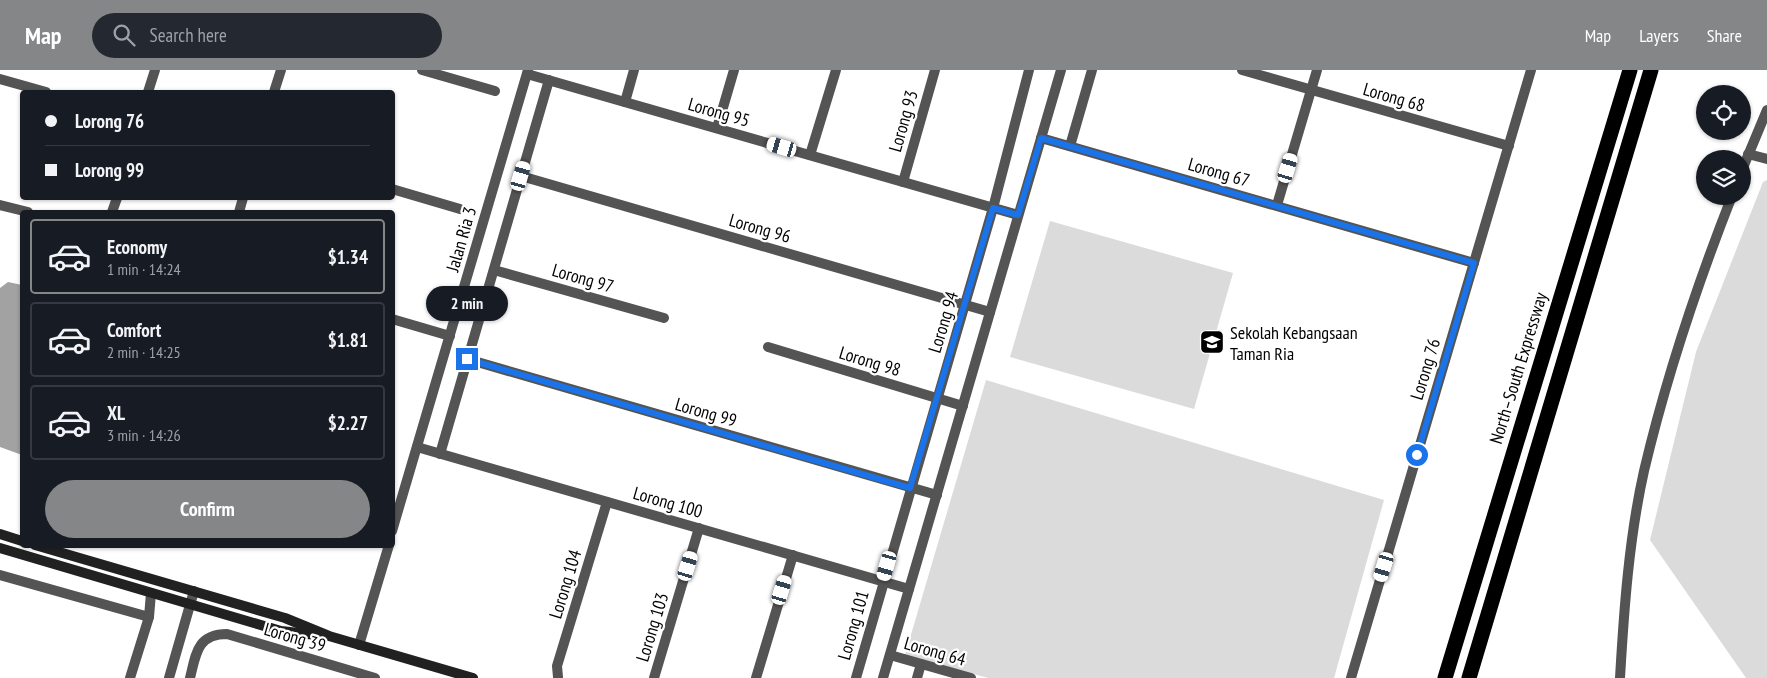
<!DOCTYPE html>
<html lang="en">
<head>
<meta charset="utf-8">
<style>
	:root { --surface:#171b24; --page:#242831; --text:#f1f3f6; --muted:#9ea1a6; --line:#363941; --accent:#858687 }
	body { margin:0; font-family:"PT Sans Narrow",sans-serif; background:var(--page); color:var(--text); height:100vh; display:flex; flex-direction:column; font-size:19px; white-space:nowrap }
	* { box-sizing:border-box; margin:0 }
	p { font-size:16px; color:var(--muted) }
	.icon { flex:none; width:28px; height:28px; fill:none; stroke:currentColor; stroke-width:2; stroke-linecap:round; stroke-linejoin:round }
	.map { position:relative; flex:1; overflow:hidden }
	.sheet { position:absolute; left:20px; top:140px; width:375px; height:338px; display:flex; flex-direction:column; background:var(--surface); border-radius:5px; box-shadow:0 1px 4px #0004 }
	.sheet>* { flex:none }
	.banner { position:absolute; left:20px; top:20px; width:375px; height:110px; border-radius:5px; box-shadow:0 1px 4px #0004; display:grid; align-content:center; height:110px; padding:0 25px; background:var(--surface) }
	.buttons { position:absolute; left:1696px; top:15px; display:grid; gap:10px }
	.buttons a { display:grid; place-items:center; width:55px; height:55px; border-radius:50%; background:var(--surface); box-shadow:0 1px 4px #0004; font-size:25px }
	.end { position:absolute; width:22px; height:22px; margin:-11px; border:6px solid #1a73e8; background:#fff; box-shadow:0 0 0 2px #fff }
	.from { border-radius:50% }
	.bubble { position:absolute; height:35px; border-radius:18px; background:var(--surface); box-shadow:0 1px 4px #0004; font-size:16px; font-weight:700; line-height:35px; text-align:center }
	.car { position:absolute; width:15px; height:30px; margin:-15px -8px; border-radius:6px; box-shadow:0 0 4px 1px #0007; background:linear-gradient(#fff 24%,#345 0 40%,#fff 0 76%,#345 0 86%,#fff 0) }
	.banner b { display:flex; align-items:center; gap:18px; height:48px; font-size:19px }
	.banner b+b { border-top:1px solid var(--line) }
	.banner i { width:12px; height:12px; background:var(--text) }
	ul { padding:9px 0 0; list-style:none }
	li { display:flex; align-items:center; gap:15px; height:75px; margin:0 10px 8px; padding:0 15px; border:2px solid var(--line); border-radius:5px }
	li div { flex:1 }
	li b { display:block; font-size:19px }
	li em { font-style:normal; font-weight:700 }
	li.current { border-color:var(--accent) }
	li>.icon { width:45px; height:45px; stroke-width:1.5 }
	.cta { display:flex; gap:10px; margin-top:auto; padding:10px 25px }
	.cta a { flex:1; height:58px; border-radius:30px; background:var(--accent); color:#fff; font-size:20px; font-weight:700; line-height:58px; text-align:center }
	header { display:flex; align-items:center; gap:30px; box-sizing:border-box; height:70px; padding:0 25px; background:var(--accent); color:#fff }
	header strong { font-size:24px }
	nav { display:flex; gap:28px; margin-inline-start:auto; font-size:18px }
	.search { width:350px; height:45px; background:var(--page); display:flex; align-items:center; gap:12px; box-sizing:border-box; padding:0 18px; border-radius:28px; color:var(--muted); font-size:19px }
	.map>svg:first-child { display:block }
</style>
</head>
<body>
<header>
<strong>Map</strong>
<div class="search"><svg class="icon" aria-label="search" viewBox="0 0 24 24"><circle cx="10" cy="10" r="6"/><path d="M15 15l6 6"/></svg>Search here</div>
<nav><a>Map</a><a>Layers</a><a>Share</a></nav>
</header>
<div class="map">
<svg width="1767" height="608" viewBox="0 0 1767 608">
	<rect width="100%" height="100%" fill="#fff"/>
	<g fill="#dbdbdb">
		<path d="M1767 110V608H1746L1650 470 1696 282 1763 112Z"/>
		<path d="M1050 151 1233 203 1194 339 1010 287Z"/>
		<path d="M986 310 1384 430 1334 608H988L905 585Z"/>
	</g>
	<path fill="#a2a2a2" d="M8 212 22 215V385L0 377V218Z"/>
	<g fill="none" stroke-linecap="round" stroke-linejoin="round">
		<g stroke="#545454" stroke-width="10">
			<path d="M422 0 495 21"/>
			<path d="M1242 0 1509 76"/>
			<path d="M527 4 1018 145"/>
			<path d="M0 9 46 22"/>
			<path d="M148 22 155 0"/>
			<path d="M274 22 281 0"/>
			<path d="M625 32 634 0"/>
			<path d="M717 58 734 0"/>
			<path d="M1041 68 1474 193"/>
			<path d="M1070 76 1092 0"/>
			<path d="M1748 84 1767 89"/>
			<path d="M810 85 836 0"/>
			<path d="M1742 100 1767 40"/>
			<path d="M521 106 990 242"/>
			<path d="M903 112 935 0"/>
			<path d="M392 119 460 139"/>
			<path d="M0 135 28 142"/>
			<path d="M1277 135 1317 0"/>
			<path d="M112 142 117 128"/>
			<path d="M239 142 243 128"/>
			<path d="M494 200 664 248"/>
			<path d="M392 249 450 266"/>
			<path d="M768 277 963 336"/>
			<path d="M467 289 937 425"/>
			<path d="M417 377 909 519"/>
			<path d="M440 384 549 10"/>
			<path d="M392 461 528 0"/>
			<path d="M0 505 149 547"/>
			<path d="M359 575 389 475"/>
			<path d="M890 585 971 608"/>
			<path d="M558 607 557 596 607 432"/>
			<path d="M130 608 149 547 151 523"/>
			<path d="M169 608 194 521"/>
			<path d="M190 608C196 584 197 564 227 564L375 608"/>
			<path d="M654 608 699 458"/>
			<path d="M756 608 793 485"/>
			<path d="M856 608 993 138 1029 0"/>
			<path d="M883 608 1061 0"/>
			<path d="M917 608 921 594"/>
			<path d="M1351 608 1531 0"/>
			<path d="M1620 608C1624 539 1629 468 1644 401 1666 308 1697 215 1732 126"/>
		</g>
		<g stroke="#212121" stroke-width="10">
			<path d="M0 464 22 471"/>
			<path d="M35 475 285 548 329 566 473 608"/>
			<path d="M0 478 281 561 316 565"/>
		</g>
		<g stroke="#000" stroke-width="15">
			<path d="M1445 608 1630 0"/>
			<path d="M1469 608 1651 0"/>
		</g>
	</g>
	<g fill="none" stroke-linecap="round" stroke-linejoin="round">
		<path stroke="#1a73e8" stroke-width="6" d="M467 289 910 418 993 138 1018 145 1041 68 1474 193 1417 385"/>
	</g>
	<defs>
		<symbol id="school-square" viewBox="-11 -11 22 22"><rect x="-9" y="-9" width="18" height="18" rx="4" fill="#000" stroke="#fff"/><path d="M0-5L7-2L0 1L-7-2ZM-4 1L0 2.5L4 1V4Q0 6-4 4Z" fill="#fff"/></symbol>
	</defs>
	<g fill-rule="evenodd">
		<use href="#school-square" x="1198" y="258" width="28" height="28"/>
	</g>
	<g text-anchor="middle" dominant-baseline="central" stroke-width="4.5" stroke-linejoin="round" paint-order="stroke">
		<g font-size="18" fill="#000" stroke="#fff">
			<text transform="translate(1394 27) rotate(16)">Lorong 68</text>
			<text transform="translate(719 42) rotate(16)">Lorong 95</text>
			<text transform="translate(903 51) rotate(-74)">Lorong 93</text>
			<text transform="translate(1219 102) rotate(16)">Lorong 67</text>
			<text transform="translate(760 158) rotate(16)">Lorong 96</text>
			<text transform="translate(461 169) rotate(-74)">Jalan Ria 3</text>
			<text transform="translate(583 208) rotate(16)">Lorong 97</text>
			<text transform="translate(943 252) rotate(-73)">Lorong 94</text>
			<text transform="translate(870 291) rotate(17)">Lorong 98</text>
			<text transform="translate(1518 298) rotate(-73)">North–South Expressway</text>
			<text transform="translate(1425 299) rotate(-73)">Lorong 76</text>
			<text transform="translate(706 342) rotate(16)">Lorong 99</text>
			<text transform="translate(668 432) rotate(16)">Lorong 100</text>
			<text transform="translate(565 514) rotate(-73)">Lorong 104</text>
			<text transform="translate(853 555) rotate(-74)">Lorong 101</text>
			<text transform="translate(652 557) rotate(-73)">Lorong 103</text>
			<text transform="translate(295 567) rotate(16)">Lorong 39</text>
			<text transform="translate(935 581) rotate(16)">Lorong 64</text>
		</g>
		<g font-size="18" fill="#000" stroke="#fff" text-anchor="start">
			<text x="1230" y="262">Sekolah Kebangsaan<tspan x="1230" dy="21">Taman Ria</tspan></text>
		</g>
	</g>
</svg>
<div class="buttons">
<a><svg class="icon" aria-label="locate" viewBox="0 0 24 24"><circle cx="12" cy="12" r="6"/><path d="M12 2v4M12 18v4M2 12h4M18 12h4"/></svg></a>
<a><svg class="icon" aria-label="layers" viewBox="0 0 24 24"><path d="M12 4l9 5-9 5-9-5zM3 14l9 5 9-5"/></svg></a>
</div>
<i class="end from" style="left:1417px;top:385px"></i>
<i class="end" style="left:467px;top:289px"></i>
<div class="bubble" style="left:426px;top:216px;width:82px">2 min</div>
<i class="car" style="left:782px;top:77px;rotate:286deg"></i>
<i class="car" style="left:1288px;top:98px;rotate:17deg"></i>
<i class="car" style="left:521px;top:106px;rotate:16deg"></i>
<i class="car" style="left:688px;top:496px;rotate:17deg"></i>
<i class="car" style="left:887px;top:496px;rotate:196deg"></i>
<i class="car" style="left:1384px;top:497px;rotate:197deg"></i>
<i class="car" style="left:782px;top:520px;rotate:17deg"></i>
<div class="banner">
<b><i class="from"></i>Lorong 76</b>
<b><i></i>Lorong 99</b>
</div>
<section class="sheet">
<ul>
<li class="current"><svg class="icon" aria-label="car" viewBox="0 0 24 24"><path d="M5 17H2v-5l4-1 3-4h7l3 4 3 1v5h-3M9 17h6M6 11h13"/><circle cx="7" cy="17" r="2"/><circle cx="17" cy="17" r="2"/></svg><div><b>Economy</b><p>1 min · 14:24</p></div><em>$1.34</em></li>
<li><svg class="icon" aria-label="car" viewBox="0 0 24 24"><path d="M5 17H2v-5l4-1 3-4h7l3 4 3 1v5h-3M9 17h6M6 11h13"/><circle cx="7" cy="17" r="2"/><circle cx="17" cy="17" r="2"/></svg><div><b>Comfort</b><p>2 min · 14:25</p></div><em>$1.81</em></li>
<li><svg class="icon" aria-label="car" viewBox="0 0 24 24"><path d="M5 17H2v-5l4-1 3-4h7l3 4 3 1v5h-3M9 17h6M6 11h13"/><circle cx="7" cy="17" r="2"/><circle cx="17" cy="17" r="2"/></svg><div><b>XL</b><p>3 min · 14:26</p></div><em>$2.27</em></li>
</ul>
<div class="cta"><a>Confirm</a></div>
</section>
</div>
</body>
</html>
